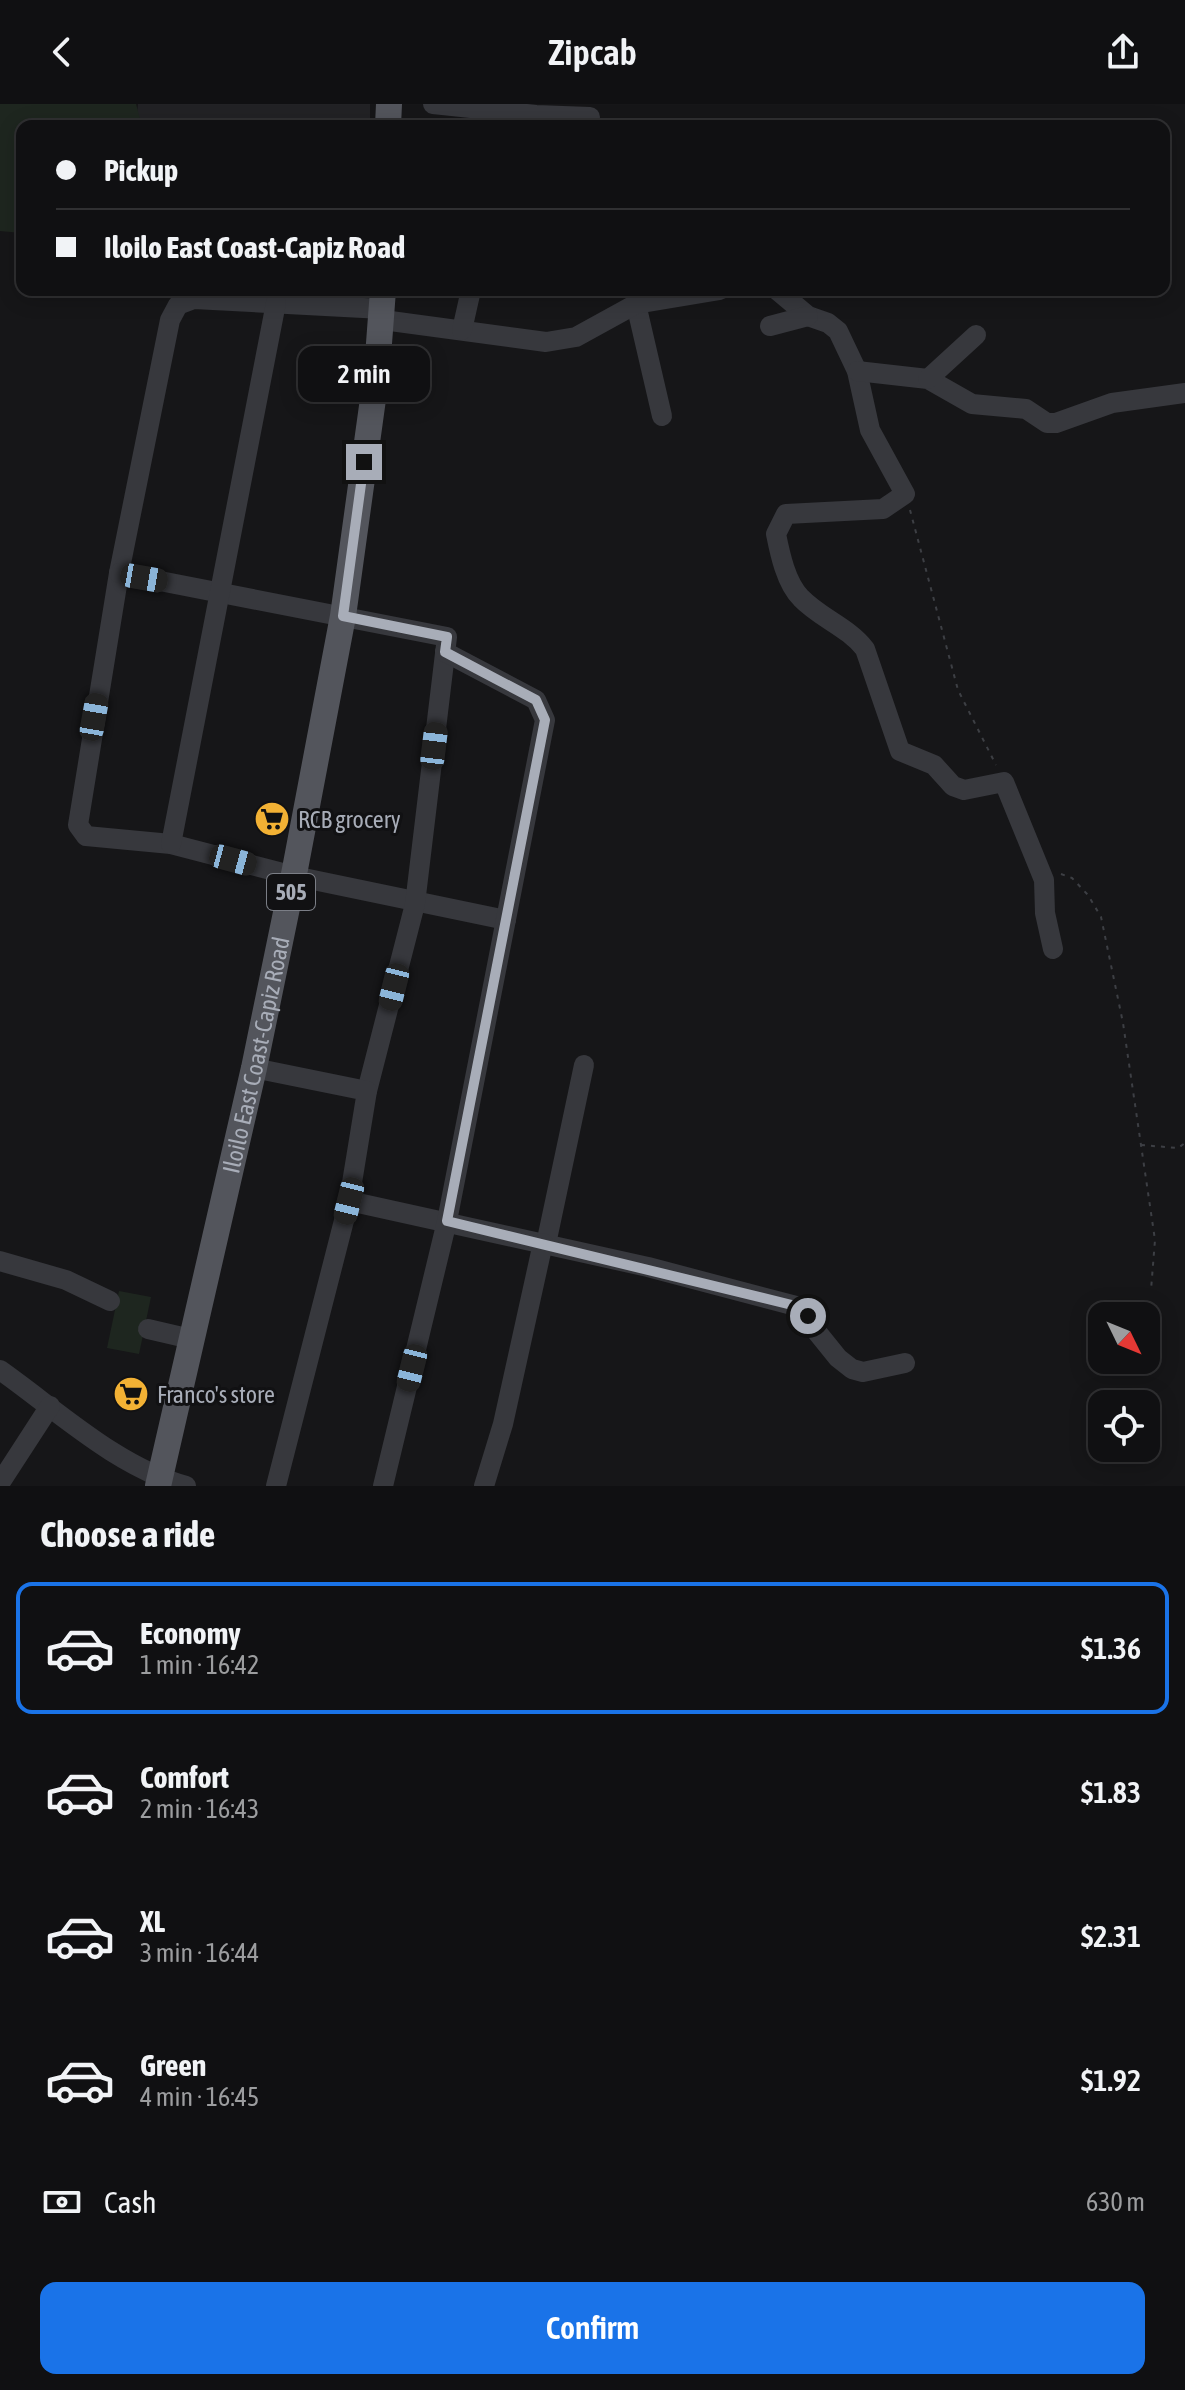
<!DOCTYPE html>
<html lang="en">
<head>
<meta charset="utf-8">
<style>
	:root { --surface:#101012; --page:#1e1e20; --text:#f1f3f6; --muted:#9c9d9f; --line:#303032; --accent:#1a73e8 }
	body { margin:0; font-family:"Asap Condensed",sans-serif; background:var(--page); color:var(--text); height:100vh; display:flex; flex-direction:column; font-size:30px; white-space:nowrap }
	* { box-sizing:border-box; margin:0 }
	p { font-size:26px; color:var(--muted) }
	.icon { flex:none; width:44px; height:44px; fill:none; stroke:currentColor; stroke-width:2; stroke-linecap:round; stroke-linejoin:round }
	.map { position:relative; height:1382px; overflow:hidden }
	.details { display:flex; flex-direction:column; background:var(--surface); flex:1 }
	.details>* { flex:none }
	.top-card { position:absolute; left:16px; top:16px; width:1154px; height:176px; border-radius:16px; box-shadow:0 4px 20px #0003,0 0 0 2px var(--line); display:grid; align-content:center; height:176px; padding:0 40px; background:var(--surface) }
	.needle { width:52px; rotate:133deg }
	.buttons { position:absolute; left:1088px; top:1198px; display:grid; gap:16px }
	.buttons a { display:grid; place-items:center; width:72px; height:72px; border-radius:16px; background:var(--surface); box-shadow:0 4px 20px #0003,0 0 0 2px var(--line); font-size:40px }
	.end { position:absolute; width:36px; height:36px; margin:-18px; border:10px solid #a8adb8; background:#111; box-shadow:0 0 0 4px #111 }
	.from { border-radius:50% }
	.bubble { position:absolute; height:56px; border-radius:16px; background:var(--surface); box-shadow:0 4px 20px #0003,0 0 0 2px var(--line); font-size:26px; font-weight:600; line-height:56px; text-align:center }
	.car { position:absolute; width:24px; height:48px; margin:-24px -12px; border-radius:10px; box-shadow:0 0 6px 2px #0007; background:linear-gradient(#222 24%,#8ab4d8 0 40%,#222 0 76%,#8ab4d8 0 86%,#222 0) }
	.top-card b { display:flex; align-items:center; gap:28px; height:76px; font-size:30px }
	.top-card b+b { border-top:2px solid var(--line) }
	.top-card i { width:20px; height:20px; background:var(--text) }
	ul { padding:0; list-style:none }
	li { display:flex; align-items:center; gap:24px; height:132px; margin:0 16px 12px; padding:0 24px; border:4px solid transparent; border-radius:16px }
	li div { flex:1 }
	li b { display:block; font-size:30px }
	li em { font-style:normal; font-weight:600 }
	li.active { border-color:var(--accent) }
	li>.icon { width:72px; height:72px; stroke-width:1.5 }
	h2 { padding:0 40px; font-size:36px; line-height:96px }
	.pay { display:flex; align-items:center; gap:20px; height:88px; padding:0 40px; font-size:30px }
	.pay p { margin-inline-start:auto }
	.primary-button { display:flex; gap:16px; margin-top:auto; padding:16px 40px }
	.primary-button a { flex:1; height:92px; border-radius:16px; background:var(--accent); color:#fff; font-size:32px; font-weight:600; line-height:92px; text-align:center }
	header { display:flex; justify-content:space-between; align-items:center; height:104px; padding:0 40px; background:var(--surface); font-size:36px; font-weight:600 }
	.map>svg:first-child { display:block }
</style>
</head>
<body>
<header><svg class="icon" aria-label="back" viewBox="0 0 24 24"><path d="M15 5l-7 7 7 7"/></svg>Zipcab<svg class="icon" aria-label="share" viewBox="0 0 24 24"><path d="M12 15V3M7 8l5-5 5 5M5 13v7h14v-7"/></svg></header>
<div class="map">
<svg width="1185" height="1382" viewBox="0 0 1185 1382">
	<rect width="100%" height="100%" fill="#161618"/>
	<path fill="#222225" d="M138 0H370V22H136Z"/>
	<g fill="#1e261f">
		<path d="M0 0H136L142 22H22V129L0 127Z"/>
		<path d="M119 1187 151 1193 139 1250 107 1244Z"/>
	</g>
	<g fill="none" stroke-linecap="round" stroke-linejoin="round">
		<g stroke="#3d3f44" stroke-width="2" stroke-dasharray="4 6" stroke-linecap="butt">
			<path d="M910 406 958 586 996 661"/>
			<path d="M1061 770 1072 774 1088 791 1101 813 1123 919 1155 1136 1151 1186"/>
			<path d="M1141 1041 1178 1044 1185 1039"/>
		</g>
		<g stroke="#37383d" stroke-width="20">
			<path d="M433 0 536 11 590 13"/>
			<path d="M777 186 808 212 828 219 838 227 857 267 870 326 905 390 883 405 786 410 776 430C780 450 786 479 801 494 820 514 848 523 865 545L900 647 934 661 953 682 964 686 1004 678 1044 776 1045 809 1053 845"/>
			<path d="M636 200 662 312"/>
			<path d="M382 205 194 195 178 201 170 216 119 469 78 721 86 732 171 740 294 772 506 816"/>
			<path d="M383 216 546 238 576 233 636 200 720 186"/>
			<path d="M770 222 808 212"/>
			<path d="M462 226 471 186"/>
			<path d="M857 267 928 275 972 300 1026 305 1047 319H1056L1112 299 1185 289"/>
			<path d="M928 275 976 231"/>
			<path d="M119 469 447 533 415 800 367 987"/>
			<path d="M171 740 276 199"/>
			<path d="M254 964 367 987 349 1097 276 1382"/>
			<path d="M349 1097 648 1163 796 1202 838 1254 852 1265 863 1268 905 1259"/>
			<path d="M546 1140 584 961"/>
			<path d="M0 1157 66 1176 110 1197"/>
			<path d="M148 1225 191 1235"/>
			<path d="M0 1266C58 1307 117 1363 186 1382"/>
			<path d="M0 1379 50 1302"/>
			<path d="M383 1382 447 1117 545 616 536 596 445 548"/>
			<path d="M484 1382 503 1320 543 1139"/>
		</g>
		<g stroke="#53555c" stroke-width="26">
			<path d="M388 22 389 0"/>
			<path id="s1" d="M158 1382 254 964 295 765 343 512 377 266 383 186"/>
		</g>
	</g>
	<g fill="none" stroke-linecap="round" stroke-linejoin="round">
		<path stroke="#a8adb8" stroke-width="10" d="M364 358 343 512 447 533 445 548 536 596 545 616 447 1117 796 1202 808 1212"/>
	</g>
	<defs>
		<symbol id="supermarket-disc" viewBox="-11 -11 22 22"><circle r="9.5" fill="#f2b134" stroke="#111113"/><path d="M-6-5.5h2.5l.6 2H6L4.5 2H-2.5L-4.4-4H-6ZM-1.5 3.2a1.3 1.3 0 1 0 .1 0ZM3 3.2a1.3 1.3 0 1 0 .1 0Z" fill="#111"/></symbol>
	</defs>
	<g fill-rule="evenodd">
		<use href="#supermarket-disc" x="252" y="695" width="40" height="40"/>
		<use href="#supermarket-disc" x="111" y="1270" width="40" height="40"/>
	</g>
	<g text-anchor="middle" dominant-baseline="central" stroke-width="6" stroke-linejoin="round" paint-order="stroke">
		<rect fill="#111113" stroke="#7b7e86" stroke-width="2" x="267" y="770" width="48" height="36" rx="6"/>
		<g font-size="22" font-weight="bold" fill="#a8adb8">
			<text x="291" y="788">505</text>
		</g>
		<g font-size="24" fill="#a8adb8" stroke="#111113" text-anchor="start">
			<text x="298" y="715">RCB grocery</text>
			<text x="157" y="1290">Franco's store</text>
		</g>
		<g font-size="24" fill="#a8adb8" stroke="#111113">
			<text stroke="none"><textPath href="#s1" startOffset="442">Iloilo East Coast-Capiz Road</textPath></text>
		</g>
	</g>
</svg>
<div class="buttons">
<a><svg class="needle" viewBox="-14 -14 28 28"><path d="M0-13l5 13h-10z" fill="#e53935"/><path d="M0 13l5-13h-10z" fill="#9c9d9f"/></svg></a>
<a><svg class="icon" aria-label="locate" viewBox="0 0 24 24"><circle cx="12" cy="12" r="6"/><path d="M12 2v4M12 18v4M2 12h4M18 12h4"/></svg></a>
</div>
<i class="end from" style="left:808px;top:1212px"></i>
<i class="end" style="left:364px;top:358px"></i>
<div class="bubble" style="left:298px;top:242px;width:132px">2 min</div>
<i class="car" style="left:144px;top:474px;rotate:100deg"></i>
<i class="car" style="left:94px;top:613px;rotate:10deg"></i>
<i class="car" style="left:434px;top:642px;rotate:7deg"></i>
<i class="car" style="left:233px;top:756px;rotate:105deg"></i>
<i class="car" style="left:394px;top:883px;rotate:194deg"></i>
<i class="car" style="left:349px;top:1097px;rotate:194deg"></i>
<i class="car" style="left:412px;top:1264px;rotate:194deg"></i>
<div class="top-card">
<b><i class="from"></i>Pickup</b>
<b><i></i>Iloilo East Coast-Capiz Road</b>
</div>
</div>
<section class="details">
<h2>Choose a ride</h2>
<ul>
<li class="active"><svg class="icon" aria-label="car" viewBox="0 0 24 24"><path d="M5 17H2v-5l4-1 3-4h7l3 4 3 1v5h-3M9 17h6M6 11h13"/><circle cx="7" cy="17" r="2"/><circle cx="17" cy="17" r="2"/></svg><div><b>Economy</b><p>1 min · 16:42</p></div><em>$1.36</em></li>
<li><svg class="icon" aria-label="car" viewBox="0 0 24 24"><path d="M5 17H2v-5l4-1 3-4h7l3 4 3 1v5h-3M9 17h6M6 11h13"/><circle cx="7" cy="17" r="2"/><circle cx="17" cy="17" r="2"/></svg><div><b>Comfort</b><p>2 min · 16:43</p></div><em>$1.83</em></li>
<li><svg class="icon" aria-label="car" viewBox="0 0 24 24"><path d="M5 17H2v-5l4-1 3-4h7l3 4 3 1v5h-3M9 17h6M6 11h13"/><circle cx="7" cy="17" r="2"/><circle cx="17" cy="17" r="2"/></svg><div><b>XL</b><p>3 min · 16:44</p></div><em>$2.31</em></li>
<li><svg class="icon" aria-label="car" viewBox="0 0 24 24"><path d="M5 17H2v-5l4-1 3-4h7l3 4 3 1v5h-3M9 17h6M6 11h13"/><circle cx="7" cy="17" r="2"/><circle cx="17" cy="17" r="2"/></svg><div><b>Green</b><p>4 min · 16:45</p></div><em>$1.92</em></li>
</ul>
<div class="pay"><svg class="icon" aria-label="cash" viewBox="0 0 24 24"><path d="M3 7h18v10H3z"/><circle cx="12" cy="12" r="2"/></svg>Cash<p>630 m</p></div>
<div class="primary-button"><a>Confirm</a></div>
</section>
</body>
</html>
